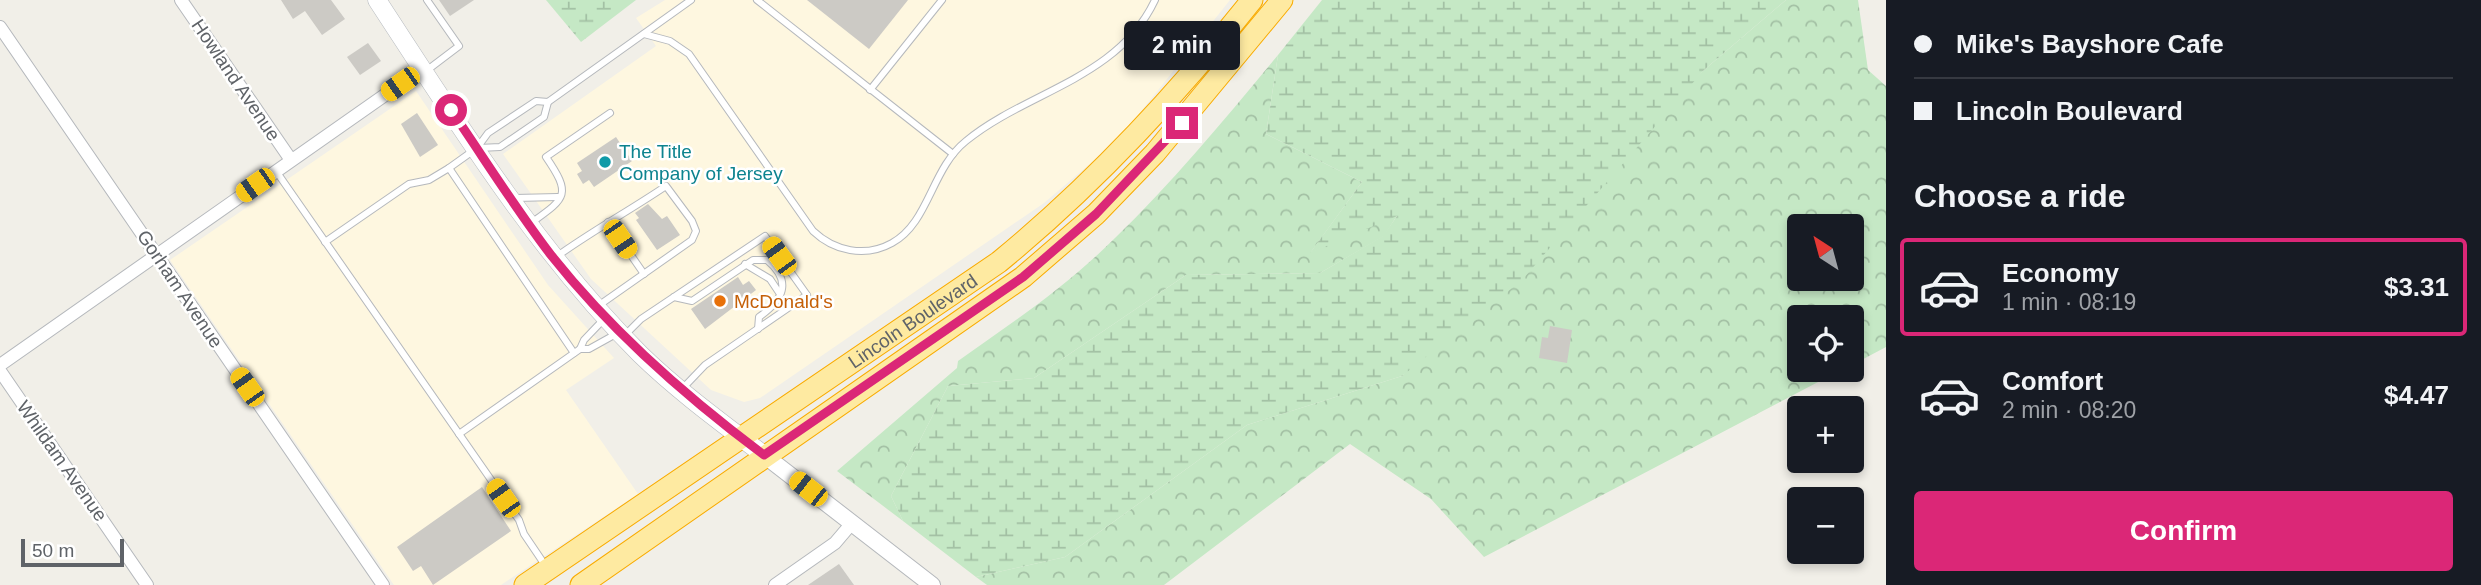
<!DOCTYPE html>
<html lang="en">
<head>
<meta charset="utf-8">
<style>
	:root { --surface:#171b24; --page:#20242c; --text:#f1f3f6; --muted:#9ea1a6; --line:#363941; --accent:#db2777 }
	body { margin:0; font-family:Arial,sans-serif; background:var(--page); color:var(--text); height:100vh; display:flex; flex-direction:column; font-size:26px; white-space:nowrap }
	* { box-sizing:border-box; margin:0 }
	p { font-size:23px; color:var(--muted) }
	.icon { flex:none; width:38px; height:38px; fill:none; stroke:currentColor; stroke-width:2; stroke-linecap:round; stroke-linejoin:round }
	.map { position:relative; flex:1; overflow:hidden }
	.details { display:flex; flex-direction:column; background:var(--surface); width:595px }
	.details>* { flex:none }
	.guide { display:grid; align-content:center; height:154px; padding:0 28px; background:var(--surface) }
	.needle { width:46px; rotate:324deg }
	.fabs { position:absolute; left:1787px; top:214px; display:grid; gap:14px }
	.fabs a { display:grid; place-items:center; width:77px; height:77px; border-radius:7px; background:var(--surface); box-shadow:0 4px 10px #0003; font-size:35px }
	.scale { position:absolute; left:21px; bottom:18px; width:103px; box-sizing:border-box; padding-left:7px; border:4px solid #5f6368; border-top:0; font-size:19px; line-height:24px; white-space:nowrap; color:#5f6368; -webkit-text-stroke:5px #fff; paint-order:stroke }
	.end { position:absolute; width:32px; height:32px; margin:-16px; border:9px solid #db2777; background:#fff; box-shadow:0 0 0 4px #fff }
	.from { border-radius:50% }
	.bubble { position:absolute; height:49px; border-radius:7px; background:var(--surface); box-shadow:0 4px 10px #0003; font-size:23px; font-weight:800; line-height:49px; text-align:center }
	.car { position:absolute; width:21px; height:42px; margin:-21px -10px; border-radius:9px; box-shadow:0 0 5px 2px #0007; background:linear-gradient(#f5c518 24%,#345 0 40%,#f5c518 0 76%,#345 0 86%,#f5c518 0) }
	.guide b { display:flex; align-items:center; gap:24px; height:66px; font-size:26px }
	.guide b+b { border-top:2px solid var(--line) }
	.guide i { width:18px; height:18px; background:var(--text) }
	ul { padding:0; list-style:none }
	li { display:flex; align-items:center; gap:21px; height:98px; margin:0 14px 10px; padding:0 14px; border:4px solid transparent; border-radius:7px }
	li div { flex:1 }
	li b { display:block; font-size:26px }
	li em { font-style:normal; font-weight:800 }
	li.selected { border-color:var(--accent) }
	li>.icon { width:63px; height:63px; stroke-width:1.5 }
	h2 { padding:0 28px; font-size:32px; line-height:84px }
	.button { display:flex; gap:14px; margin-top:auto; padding:14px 28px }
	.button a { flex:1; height:80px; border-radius:7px; background:var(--accent); color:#fff; font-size:28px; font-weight:800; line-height:80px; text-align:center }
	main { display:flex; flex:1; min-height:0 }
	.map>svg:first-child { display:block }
</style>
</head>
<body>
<main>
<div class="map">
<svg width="1886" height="585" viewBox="0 0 1886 585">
	<defs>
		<pattern id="forest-crowns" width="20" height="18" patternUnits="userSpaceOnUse" patternTransform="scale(1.75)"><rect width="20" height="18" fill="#c5e8c5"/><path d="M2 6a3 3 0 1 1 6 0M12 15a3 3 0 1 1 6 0" fill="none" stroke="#a3c0a4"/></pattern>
		<pattern id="wetland-marsh" width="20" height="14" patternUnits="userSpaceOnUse" patternTransform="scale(1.75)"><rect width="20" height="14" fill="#c5e8c5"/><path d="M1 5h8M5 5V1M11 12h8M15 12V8" fill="none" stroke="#a3c0a4"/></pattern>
	</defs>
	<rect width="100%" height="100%" fill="#f1efe8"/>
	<g fill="#fef7e0">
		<path d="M665 0H1230L1135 119 1092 162 1044 203 760 398 744 402 711 390 591 279 503 154 656 46 636 18Z"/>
		<path d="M416 91 548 285 614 358 566 390 638 494 501 585H394L170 260Z"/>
	</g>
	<g fill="url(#forest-crowns)" fill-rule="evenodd">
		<path d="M1786 0H1858L1868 70 1886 86V347L1852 365V317H1799V369H1843L1484 557 1431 499 1350 444 1164 585H987L976 577 1065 557 1247 425 1402 376 1704 70ZM1799 226H1852V278H1799Z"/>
		<path d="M1278 55 1266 134 1362 182 1311 252 1398 214 1384 236 1320 273 1186 275 1034 378 948 386 891 496 903 521 837 471 957 368 958 361C1012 323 1067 286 1114 239 1173 182 1226 118 1278 55Z"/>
	</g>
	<g fill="url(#wetland-marsh)">
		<path d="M546 0H636L581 42Z"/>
		<path d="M1322 0H1786L1704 70 1522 280 1402 376 1247 425 1065 557 976 577 903 521 891 496 948 386 1034 378 1186 275 1320 273 1383 236 1397 216 1310 253 1362 182 1266 134 1278 55Z"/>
	</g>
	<g fill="#cccac5">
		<path d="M281 0H331L345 19 322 35 305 11 293 19Z"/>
		<path d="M439 0H474L450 16Z"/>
		<path d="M807 0H908L869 49Z"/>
		<path d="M368 43 381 61 360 75 347 57Z"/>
		<path d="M417 113 438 145 420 157 401 124Z"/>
		<path d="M616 137 632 161 594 187 589 180 583 184 577 174 582 171 577 163Z"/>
		<path d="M648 204 662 219 667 216 680 235 657 250 636 220 639 218 635 213Z"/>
		<path d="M738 277 743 285 749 281 756 290 705 329 691 309Z"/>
		<path d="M1550 326 1572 330 1567 363 1539 358 1542 337 1548 338Z"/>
		<path d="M482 487 511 531 433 585 421 566 413 571 397 547Z"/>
		<path d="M839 564 854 585H808Z"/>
	</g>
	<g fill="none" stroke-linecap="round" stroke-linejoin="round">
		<defs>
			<g id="service">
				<path d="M757 0 953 154"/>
				<path d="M644 34 670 41 689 54 813 231C834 251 865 258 892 243 929 223 931 169 966 141 1027 91 1118 79 1155 0"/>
				<path d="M426 71 459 46 427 0"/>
				<path d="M870 90 942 0"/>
				<path d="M479 148 500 147 544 117 548 102"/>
				<path d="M449 168 574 353"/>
				<path d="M276 171 519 520 524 534 547 568"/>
				<path d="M515 198 558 197"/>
				<path d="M608 222 644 274"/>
				<path d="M531 223C566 198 572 195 546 157L610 113"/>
				<path d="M325 242 409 184 429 180 449 168 477 148 488 133 536 101 548 102 691 0"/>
				<path d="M556 257C592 231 629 211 666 186L692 221 696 231 692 240 598 306"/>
				<path d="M745 264 770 279 780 294"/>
				<path d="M674 297 692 301 753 260H767C793 282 783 300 759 317L758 329"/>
				<path d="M624 336 641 319 765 236 807 295 705 365 683 388"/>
				<path d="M580 349H589L616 334"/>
				<path d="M459 434 580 349 584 340 604 319"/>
			</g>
			<g id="minor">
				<path d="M181 0 291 160"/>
				<path d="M0 27 383 585"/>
				<path d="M0 365 422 69"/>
				<path d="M0 371 147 585"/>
				<path d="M775 585 835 543 852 523"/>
			</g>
			<path id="tertiary" d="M764 455 932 585"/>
			<path id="secondary" d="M377 0C457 122 536 250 640 354 678 391 722 423 764 455"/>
			<g id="trunk">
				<path id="s1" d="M525 585 999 262C1094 184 1176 96 1252 0"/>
				<path d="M581 585 1023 277 1096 214 1155 153 1282 0"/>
			</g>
		</defs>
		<use href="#service" stroke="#b5b8bc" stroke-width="8"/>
		<use href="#minor" stroke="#b5b8bc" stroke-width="14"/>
		<use href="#tertiary" stroke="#b5b8bc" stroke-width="18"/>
		<use href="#secondary" stroke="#b6babf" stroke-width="19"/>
		<use href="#trunk" stroke="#f9ab00" stroke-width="23"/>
		<use href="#service" stroke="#fff" stroke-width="6"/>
		<use href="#minor" stroke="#fff" stroke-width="12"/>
		<use href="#tertiary" stroke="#fff" stroke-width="16"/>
		<use href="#secondary" stroke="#fff" stroke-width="18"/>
		<use href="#trunk" stroke="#feeaa1" stroke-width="21"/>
	</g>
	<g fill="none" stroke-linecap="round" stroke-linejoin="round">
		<path stroke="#db2777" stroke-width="9" d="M451 110C484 158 515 208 551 255 612 332 685 396 764 455L1023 277 1096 214 1182 123"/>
	</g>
	<circle fill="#0f9aa8" stroke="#fff" stroke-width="2.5" cx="605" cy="162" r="7"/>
	<circle fill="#e8710a" stroke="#fff" stroke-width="2.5" cx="720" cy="301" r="7"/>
	<g text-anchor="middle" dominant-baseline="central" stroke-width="5" stroke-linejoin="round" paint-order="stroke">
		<g font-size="19" fill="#5f6368" stroke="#fff">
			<text transform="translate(236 80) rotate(56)">Howland Avenue</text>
			<text transform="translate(180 289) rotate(56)">Gorham Avenue</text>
			<text stroke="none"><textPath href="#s1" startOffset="469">Lincoln Boulevard</textPath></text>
			<text transform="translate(62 461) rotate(55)">Whildam Avenue</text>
		</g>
		<g font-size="19" fill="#0d838f" stroke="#fff" text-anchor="start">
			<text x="619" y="151">The Title<tspan x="619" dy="22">Company of Jersey</tspan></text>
		</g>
		<g font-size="19" fill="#c56008" stroke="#fff" text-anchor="start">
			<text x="734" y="301">McDonald's</text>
		</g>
	</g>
</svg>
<div class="fabs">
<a><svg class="needle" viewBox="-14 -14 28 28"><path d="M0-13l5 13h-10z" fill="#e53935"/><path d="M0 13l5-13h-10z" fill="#9ea1a6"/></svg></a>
<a><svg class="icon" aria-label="locate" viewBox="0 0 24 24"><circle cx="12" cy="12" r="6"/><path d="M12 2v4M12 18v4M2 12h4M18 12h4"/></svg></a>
<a>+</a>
<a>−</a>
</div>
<div class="scale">50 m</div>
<i class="end from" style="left:451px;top:110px"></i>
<i class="end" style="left:1182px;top:123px"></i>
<div class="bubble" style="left:1124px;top:21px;width:116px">2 min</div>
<i class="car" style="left:400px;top:84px;rotate:235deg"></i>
<i class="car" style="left:255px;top:185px;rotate:235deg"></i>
<i class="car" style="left:620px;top:239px;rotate:146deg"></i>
<i class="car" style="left:779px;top:256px;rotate:324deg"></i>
<i class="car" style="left:247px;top:387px;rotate:325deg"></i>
<i class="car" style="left:808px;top:489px;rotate:308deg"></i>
<i class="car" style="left:503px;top:498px;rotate:325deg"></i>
</div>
<section class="details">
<div class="guide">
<b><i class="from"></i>Mike's Bayshore Cafe</b>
<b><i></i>Lincoln Boulevard</b>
</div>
<h2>Choose a ride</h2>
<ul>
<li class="selected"><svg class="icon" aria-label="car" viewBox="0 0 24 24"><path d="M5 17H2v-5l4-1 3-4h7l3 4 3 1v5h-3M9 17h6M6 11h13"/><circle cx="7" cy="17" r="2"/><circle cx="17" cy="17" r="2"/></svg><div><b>Economy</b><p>1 min · 08:19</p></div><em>$3.31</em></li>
<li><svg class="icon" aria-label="car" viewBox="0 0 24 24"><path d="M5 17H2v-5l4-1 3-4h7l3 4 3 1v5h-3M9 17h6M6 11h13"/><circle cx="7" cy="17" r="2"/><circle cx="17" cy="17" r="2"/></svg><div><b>Comfort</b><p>2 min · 08:20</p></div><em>$4.47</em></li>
</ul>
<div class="button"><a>Confirm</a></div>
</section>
</main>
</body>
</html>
